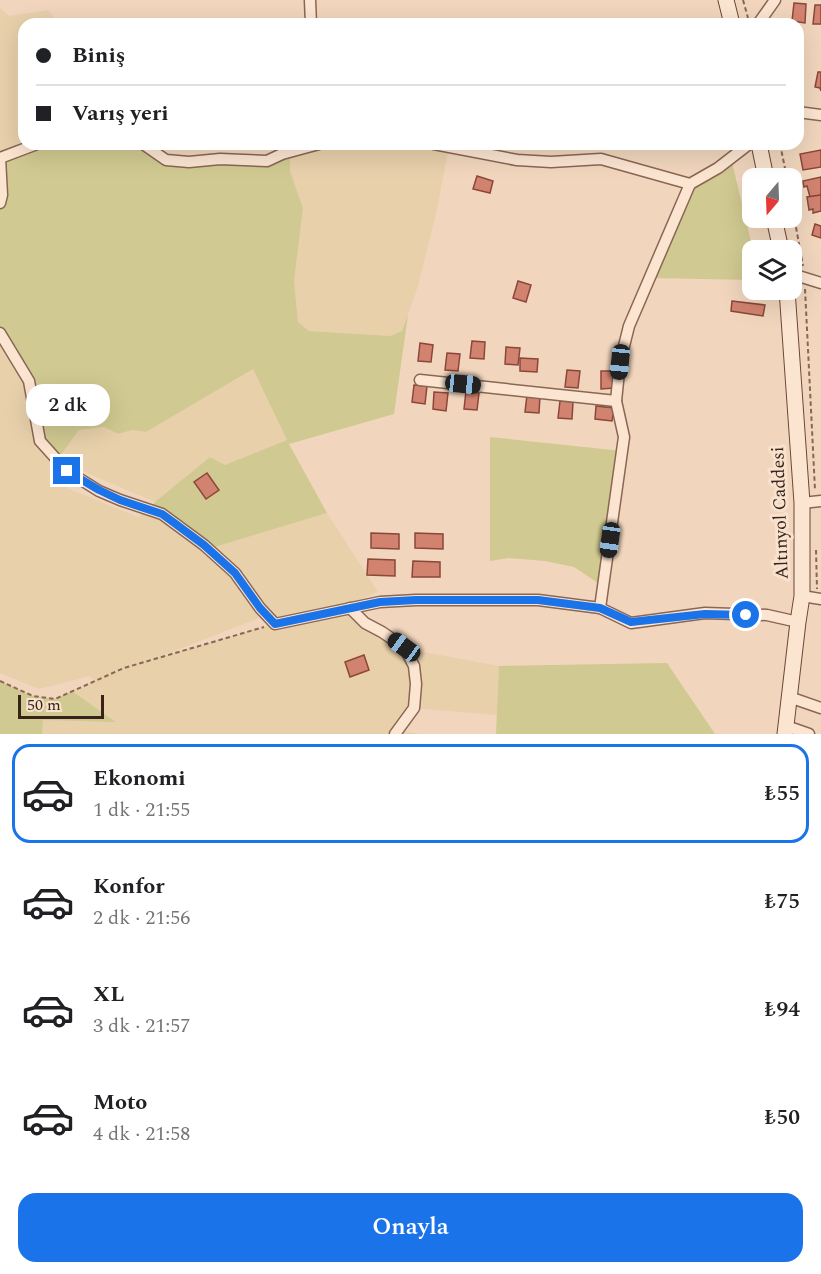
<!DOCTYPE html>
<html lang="tr">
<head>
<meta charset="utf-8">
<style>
	:root { --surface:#fff; --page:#f6f6f6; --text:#202124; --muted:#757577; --line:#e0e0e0; --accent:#1a73e8 }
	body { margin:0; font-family:Spectral,serif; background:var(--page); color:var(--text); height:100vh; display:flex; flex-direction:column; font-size:22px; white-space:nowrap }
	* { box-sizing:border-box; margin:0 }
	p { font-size:20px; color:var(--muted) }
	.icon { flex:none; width:33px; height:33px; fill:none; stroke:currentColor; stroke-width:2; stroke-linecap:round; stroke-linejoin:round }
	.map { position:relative; height:734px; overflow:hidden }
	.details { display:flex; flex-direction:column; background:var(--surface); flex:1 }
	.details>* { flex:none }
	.guide { position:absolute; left:18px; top:18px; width:786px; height:132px; border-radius:18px; box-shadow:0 6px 24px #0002; display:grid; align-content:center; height:132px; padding:0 18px; background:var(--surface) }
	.needle { width:39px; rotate:199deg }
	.tools { position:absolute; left:742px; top:168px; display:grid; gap:12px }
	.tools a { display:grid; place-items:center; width:60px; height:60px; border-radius:12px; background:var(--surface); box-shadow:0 6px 24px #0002; font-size:30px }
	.scale { position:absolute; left:18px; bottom:15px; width:86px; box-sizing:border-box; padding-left:6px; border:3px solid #38231b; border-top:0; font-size:16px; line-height:21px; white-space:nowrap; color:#38231b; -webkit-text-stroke:4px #f8e2cd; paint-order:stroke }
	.end { position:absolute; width:27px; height:27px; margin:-14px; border:8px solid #1a73e8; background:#fff; box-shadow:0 0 0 3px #fff }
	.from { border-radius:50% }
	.bubble { position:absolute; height:42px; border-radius:18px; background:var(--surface); box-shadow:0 6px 24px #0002; font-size:20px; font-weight:600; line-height:42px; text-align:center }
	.car { position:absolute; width:18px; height:36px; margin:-18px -9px; border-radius:8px; box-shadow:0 0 4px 2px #0007; background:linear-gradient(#222 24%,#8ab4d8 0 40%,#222 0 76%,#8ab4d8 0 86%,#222 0) }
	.guide b { display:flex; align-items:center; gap:21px; height:57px; font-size:22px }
	.guide b+b { border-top:2px solid var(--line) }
	.guide i { width:15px; height:15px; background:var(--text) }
	ul { padding:10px 0 0; list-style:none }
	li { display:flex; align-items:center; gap:18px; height:99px; margin:0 12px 9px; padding:0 6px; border:3px solid transparent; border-radius:18px }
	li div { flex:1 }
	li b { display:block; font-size:22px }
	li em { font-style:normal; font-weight:600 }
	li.active { border-color:var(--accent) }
	li>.icon { width:54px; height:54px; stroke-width:1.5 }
	.action { display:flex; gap:12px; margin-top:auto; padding:12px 18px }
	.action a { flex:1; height:69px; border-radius:18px; background:var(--accent); color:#fff; font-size:24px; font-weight:600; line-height:69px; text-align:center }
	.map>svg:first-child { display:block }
</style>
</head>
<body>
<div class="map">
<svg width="821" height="734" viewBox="0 0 821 734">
	<rect width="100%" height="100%" fill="#f1d6bd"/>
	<g fill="#e7d0aa" fill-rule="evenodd">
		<path d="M0 8 9 16 48 10 56 20 84 24H24V144L0 203Z"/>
		<path d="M319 144H434L449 147 436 214 418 286 402 331 391 336 309 331 298 322 294 281 303 208 290 171V152Z"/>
		<path d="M0 333 29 381 57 460 79 430 104 427 118 434 132 430 146 432 253 369 287 440 225 465 210 457 155 502 59 461 72 474 67 488 138 517 149 509 208 549 327 513 378 592 327 612 350 608 382 632 414 665 418 651 499 666 497 715 414 708 398 730 420 734H42L43 720 115 721 72 691 95 681 90 676 39 689 0 673ZM238 579 274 624 154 659 259 618Z"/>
	</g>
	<g fill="#d0c991">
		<path d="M37 144H143L166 160 266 161 290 152V171L303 208 294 281 298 322 309 331 391 336 402 331 408 315 394 414 289 444 327 513 208 549 149 509 155 502 210 457 225 465 287 440 253 369 146 432 132 430 118 434 104 427 79 430 57 460 40 441 29 381 0 333V158Z"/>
		<path d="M731 158 753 250V280L650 278 690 184Z"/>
		<path d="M490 437 622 451 598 583 574 567 545 561 509 558 490 561Z"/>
		<path d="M667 663 715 734H496L499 666Z"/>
		<path d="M0 681 33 696 55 699 72 691 116 722 43 720 42 734H0Z"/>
	</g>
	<g fill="#d28370" stroke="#8b4739" stroke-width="1.5">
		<path d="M794 3 806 4 805 23 792 21Z"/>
		<path d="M815 5H821V24H813Z"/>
		<path d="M818 72H821V91L820 88 815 87Z"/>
		<path d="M821 150V167L803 170 800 154Z"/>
		<path d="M477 176 493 181 490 193 473 189Z"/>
		<path d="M821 177V195L810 197 807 186 804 187 803 181Z"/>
		<path d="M821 195V211L813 213V209L809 210 807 197Z"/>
		<path d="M815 224 821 226V238L812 235Z"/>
		<path d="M518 281 531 285 526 302 513 298Z"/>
		<path d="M732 301 765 305 763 316 731 311Z"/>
		<path d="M472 341 485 342 484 359 470 358Z"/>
		<path d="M420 343 433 345 431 362 418 361Z"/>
		<path d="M506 347 520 348 518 365 505 364Z"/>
		<path d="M447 353 460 354 458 371 445 370Z"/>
		<path d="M520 358 538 359 537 372 520 371Z"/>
		<path d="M567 370 580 371 578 388 565 387Z"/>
		<path d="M601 371H614V388L601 389Z"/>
		<path d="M414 385 427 386 425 404 412 402Z"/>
		<path d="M466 391 479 393 477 410 464 409Z"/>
		<path d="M434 392 448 393 446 411 433 409Z"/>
		<path d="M527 395 540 396 539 413 525 412Z"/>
		<path d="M560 401 573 402 572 419 558 418Z"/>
		<path d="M596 406 614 408 612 421 595 419Z"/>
		<path d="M207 473 219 490 206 499 194 482Z"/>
		<path d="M371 533 399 534V549L371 548Z"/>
		<path d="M415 533 443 534V549L415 548Z"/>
		<path d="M368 559 395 560V576L367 575Z"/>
		<path d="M413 561 440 562V577H412Z"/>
		<path d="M364 655 369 670 350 677 345 662Z"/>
	</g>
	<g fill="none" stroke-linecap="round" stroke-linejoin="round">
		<defs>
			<g id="minor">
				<path d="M310 0 311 24"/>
				<path d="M758 24 775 0"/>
				<path d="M798 112 821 115"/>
				<path d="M143 144 166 160 189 162 220 159 267 161 282 154 319 144"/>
				<path d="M434 144 517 160 551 162 601 159 690 184 718 168 749 144"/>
				<path d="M0 158 2 195 0 203"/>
				<path d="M0 158 37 144"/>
				<path d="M690 184 629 326 620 362 616 401 624 437 600 608 631 623 705 613 767 615 798 622"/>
				<path d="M792 274 821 283"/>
				<path d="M0 333 29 381 40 441 67 471 99 491 120 500 162 514 204 545 235 573 260 608 275 624 380 602 416 600H538L600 608"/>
				<path d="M420 380 616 401"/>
				<path d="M802 503 821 501"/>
				<path d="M802 596 821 599"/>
				<path d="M350 608 365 623 382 632 404 647 414 666 416 684 414 708 395 734"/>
				<path d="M789 697 821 708"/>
				<path d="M786 726 809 734"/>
			</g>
			<g id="secondary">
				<path d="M726 0 732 24"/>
				<path d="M759 144 766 178"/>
				<path d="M774 218 781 250"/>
				<path d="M785 734 798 622 802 596V503L787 290"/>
			</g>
		</defs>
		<use href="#minor" stroke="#8a6655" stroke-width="13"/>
		<use href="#secondary" stroke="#6c4738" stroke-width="17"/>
		<g stroke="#8a6655" stroke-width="2" stroke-dasharray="4.5 3" stroke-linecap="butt">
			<path d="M743 0 748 18"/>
			<path d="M780 144 787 178"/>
			<path d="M792 205 803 266"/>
			<path d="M805 289 815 490"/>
			<path d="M816 550 817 589"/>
			<path d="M0 681 33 696 55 699 124 668 264 627"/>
		</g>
		<use href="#minor" stroke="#fbe5d1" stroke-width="10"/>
		<use href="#secondary" stroke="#fbe5d1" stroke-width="15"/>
	</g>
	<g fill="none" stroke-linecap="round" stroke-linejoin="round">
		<path stroke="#1a73e8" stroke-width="8" d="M67 471 99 490 120 500 162 514 173 522 204 545 235 573 260 608 275 624 380 602 416 600H538L600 608 631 622 705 614 746 615"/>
	</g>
	<g text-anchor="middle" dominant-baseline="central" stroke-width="6" stroke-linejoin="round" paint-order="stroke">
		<g font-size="18" fill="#38231b" stroke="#f8e2cd">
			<text transform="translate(780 513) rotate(-92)">Altınyol Caddesi</text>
		</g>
	</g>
</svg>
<div class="tools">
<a><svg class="needle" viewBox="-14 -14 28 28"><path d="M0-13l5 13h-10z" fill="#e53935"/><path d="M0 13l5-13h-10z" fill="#757577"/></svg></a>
<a><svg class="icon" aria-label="layers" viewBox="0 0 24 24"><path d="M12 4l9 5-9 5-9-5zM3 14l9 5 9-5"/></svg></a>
</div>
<div class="scale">50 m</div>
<i class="end from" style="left:746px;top:615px"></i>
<i class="end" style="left:67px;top:471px"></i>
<div class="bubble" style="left:26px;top:384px;width:84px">2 dk</div>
<i class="car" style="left:620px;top:362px;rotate:186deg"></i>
<i class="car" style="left:463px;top:384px;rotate:96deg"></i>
<i class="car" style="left:610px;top:540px;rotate:188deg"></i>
<i class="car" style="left:404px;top:647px;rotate:306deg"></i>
<div class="guide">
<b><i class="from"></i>Biniş</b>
<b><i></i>Varış yeri</b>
</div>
</div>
<section class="details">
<ul>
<li class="active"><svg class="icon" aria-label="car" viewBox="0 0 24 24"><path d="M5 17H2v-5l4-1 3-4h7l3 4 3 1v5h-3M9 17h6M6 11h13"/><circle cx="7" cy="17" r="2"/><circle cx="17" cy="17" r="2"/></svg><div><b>Ekonomi</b><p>1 dk · 21:55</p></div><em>₺55</em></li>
<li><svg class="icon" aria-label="car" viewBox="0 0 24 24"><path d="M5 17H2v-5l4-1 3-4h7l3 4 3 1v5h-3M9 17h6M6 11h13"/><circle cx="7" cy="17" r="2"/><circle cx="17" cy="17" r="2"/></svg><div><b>Konfor</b><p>2 dk · 21:56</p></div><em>₺75</em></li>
<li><svg class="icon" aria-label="car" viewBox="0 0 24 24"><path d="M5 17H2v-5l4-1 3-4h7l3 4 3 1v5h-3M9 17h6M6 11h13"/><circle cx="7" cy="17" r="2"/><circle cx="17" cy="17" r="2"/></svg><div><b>XL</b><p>3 dk · 21:57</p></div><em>₺94</em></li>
<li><svg class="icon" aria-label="car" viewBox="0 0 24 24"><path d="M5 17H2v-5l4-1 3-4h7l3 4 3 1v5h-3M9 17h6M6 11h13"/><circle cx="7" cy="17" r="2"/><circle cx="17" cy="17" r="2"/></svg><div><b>Moto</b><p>4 dk · 21:58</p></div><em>₺50</em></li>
</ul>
<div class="action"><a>Onayla</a></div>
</section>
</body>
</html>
